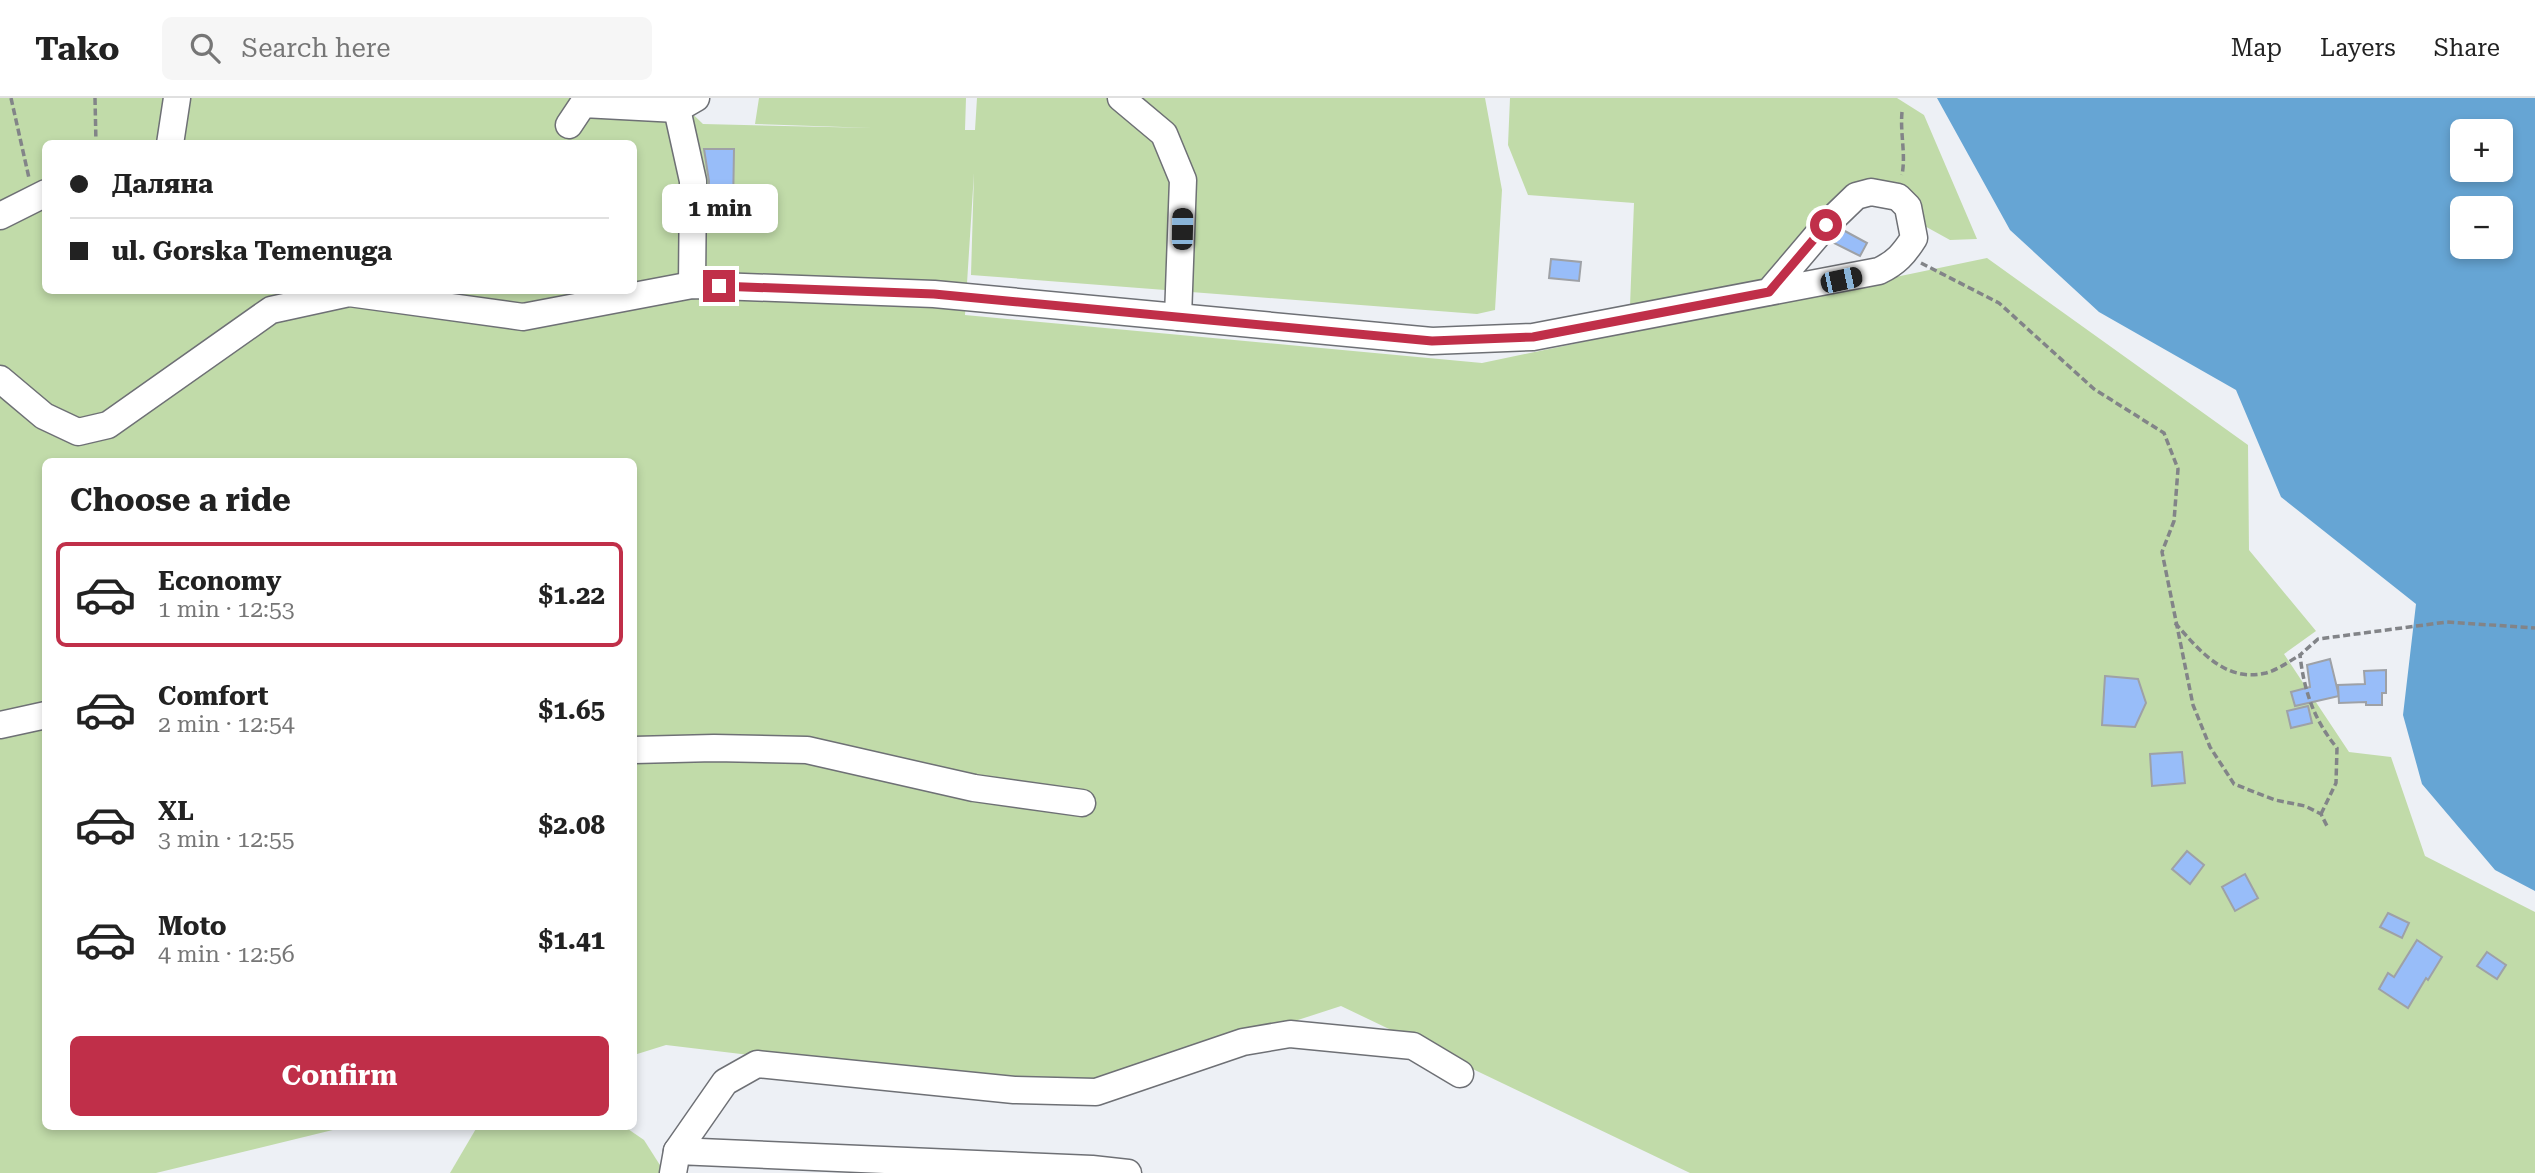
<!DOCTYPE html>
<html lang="en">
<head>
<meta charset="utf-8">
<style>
	:root { --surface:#fff; --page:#f6f6f6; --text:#222; --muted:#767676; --line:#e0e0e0; --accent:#c02f49 }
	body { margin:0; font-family:"Roboto Serif",serif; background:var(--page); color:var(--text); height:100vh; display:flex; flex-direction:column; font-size:26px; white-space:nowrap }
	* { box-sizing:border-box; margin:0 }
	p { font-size:23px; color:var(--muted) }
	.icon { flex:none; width:38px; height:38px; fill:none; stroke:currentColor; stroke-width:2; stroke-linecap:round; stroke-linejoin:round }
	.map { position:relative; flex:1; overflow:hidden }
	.side { position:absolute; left:42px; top:360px; width:595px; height:672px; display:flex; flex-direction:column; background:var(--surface); border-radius:10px; box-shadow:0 4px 10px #0003 }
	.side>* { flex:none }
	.hud { position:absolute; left:42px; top:42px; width:595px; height:154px; border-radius:10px; box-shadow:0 4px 10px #0003; display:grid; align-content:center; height:154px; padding:0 28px; background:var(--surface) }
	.controls { position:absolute; left:2450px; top:21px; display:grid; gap:14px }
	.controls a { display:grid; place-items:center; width:63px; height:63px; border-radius:10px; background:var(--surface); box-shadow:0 4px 10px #0003; font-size:35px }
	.end { position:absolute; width:32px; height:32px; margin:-16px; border:9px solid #c02f49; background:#fff; box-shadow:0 0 0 4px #fff }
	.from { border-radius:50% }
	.bubble { position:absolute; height:49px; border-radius:10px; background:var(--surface); box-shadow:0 4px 10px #0003; font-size:23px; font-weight:700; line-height:49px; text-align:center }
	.car { position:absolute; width:21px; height:42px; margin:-21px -10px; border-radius:9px; box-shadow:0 0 5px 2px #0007; background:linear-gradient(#222 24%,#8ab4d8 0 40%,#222 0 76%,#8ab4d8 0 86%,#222 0) }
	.hud b { display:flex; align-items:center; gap:24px; height:66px; font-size:26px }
	.hud b+b { border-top:2px solid var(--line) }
	.hud i { width:18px; height:18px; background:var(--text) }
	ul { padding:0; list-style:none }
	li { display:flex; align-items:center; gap:21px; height:105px; margin:0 14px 10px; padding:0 14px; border:4px solid transparent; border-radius:10px }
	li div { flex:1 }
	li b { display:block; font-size:26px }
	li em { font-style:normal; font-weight:700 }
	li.on { border-color:var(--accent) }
	li>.icon { width:63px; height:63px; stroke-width:1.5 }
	h2 { padding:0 28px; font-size:32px; line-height:84px }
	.button { display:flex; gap:14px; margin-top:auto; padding:14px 28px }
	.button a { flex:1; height:80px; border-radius:10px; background:var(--accent); color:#fff; font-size:28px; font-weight:700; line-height:80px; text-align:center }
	header { display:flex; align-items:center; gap:42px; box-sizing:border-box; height:98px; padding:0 35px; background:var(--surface); border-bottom:2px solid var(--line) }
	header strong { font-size:33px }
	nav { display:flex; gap:38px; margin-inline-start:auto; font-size:24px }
	.search { width:490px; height:63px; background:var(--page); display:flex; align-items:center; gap:18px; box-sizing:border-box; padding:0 24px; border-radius:10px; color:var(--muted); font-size:26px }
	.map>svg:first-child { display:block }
</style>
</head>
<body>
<header>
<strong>Tako</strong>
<div class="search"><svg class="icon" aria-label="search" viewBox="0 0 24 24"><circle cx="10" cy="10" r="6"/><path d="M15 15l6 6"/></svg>Search here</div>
<nav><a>Map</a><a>Layers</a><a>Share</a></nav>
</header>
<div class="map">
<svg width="2535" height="1075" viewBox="0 0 2535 1075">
	<rect width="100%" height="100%" fill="#edf0f5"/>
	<g fill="#c1dba9" fill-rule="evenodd">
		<path d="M0 0H676L703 26 873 30 755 26 759 0H966L965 32H975L977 0H1485L1502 92 1495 212 1477 216 971 177 974 75 965 217 1482 265 1987 160 2248 347 2249 452 2316 533 2284 556 2349 654 2391 659 2425 758 2535 814V1075H1690L1341 908 1092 989 933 979 666 947 634 957V364H46V1029H345L156 1075H0ZM46 46H634V192H46Z"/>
		<path d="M1510 0H1897L1924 17 1977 141 1950 142 1921 126 1917 106 1889 83 1854 87 1762 185 1630 208 1634 105 1528 97 1508 47Z"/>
		<path d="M477 1029H625L644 1042 665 1075H450Z"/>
	</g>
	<path fill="#66a5d4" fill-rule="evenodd" d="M1937 0H2535V793L2495 772 2422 686 2403 617 2416 506 2281 399 2236 292 2099 214 2010 132ZM2462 33H2501V72H2462ZM2462 110H2501V149H2462Z"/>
	<g fill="#98bdf9" stroke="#9ea1a6" stroke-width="2">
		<path d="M704 51H734L733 111 708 110 709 83Z"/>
		<path d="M1843 132 1867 145 1860 158 1832 144Z"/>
		<path d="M1551 161 1581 164 1579 183 1549 180Z"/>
		<path d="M2330 561 2339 598 2295 608 2291 594 2310 589 2307 567Z"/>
		<path d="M2386 572V595H2382V607H2366V604L2339 605 2338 587 2365 586 2364 573Z"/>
		<path d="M2105 578 2138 581 2146 605 2135 629 2102 627Z"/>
		<path d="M2308 608 2312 625 2291 630 2287 613Z"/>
		<path d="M2182 654 2185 685 2152 688 2150 656Z"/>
		<path d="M2187 753 2204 767 2190 786 2172 771Z"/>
		<path d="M2245 776 2258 800 2235 813 2222 789Z"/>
		<path d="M2388 815 2409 825 2402 840 2380 829Z"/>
		<path d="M2417 842 2442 859 2428 882 2426 880 2408 910 2379 891 2388 875 2394 879Z"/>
		<path d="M2487 854 2506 867 2497 881 2477 868Z"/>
	</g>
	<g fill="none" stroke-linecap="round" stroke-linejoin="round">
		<defs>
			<g id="minor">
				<path d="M1121 0 1164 36 1183 82 1178 219"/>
				<path d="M677 11 693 83 692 187"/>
				<path d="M569 27 583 6 677 11 696 0"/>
				<path d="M170 46 177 0"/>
				<path d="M0 118 46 95"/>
				<path d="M0 281 44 318 78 334 108 327 271 212 349 195 523 219 692 187 934 196 1432 243 1533 239 1879 173C1896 165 1904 156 1914 140L1908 109 1898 99 1871 94 1856 98 1826 127 1769 194"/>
				<path d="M0 627 46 617"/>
				<path d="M634 652 714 650 807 652 974 690 1082 705"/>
				<path d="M677 1053 725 984 757 966 1014 992 1096 994 1243 944 1290 936 1413 948 1460 976"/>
				<path d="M673 1075 677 1053 1092 1071 1128 1075"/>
			</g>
		</defs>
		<use href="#minor" stroke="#6e7075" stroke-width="29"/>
		<g stroke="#828488" stroke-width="3.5" stroke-dasharray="7 3.5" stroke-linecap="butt">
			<path d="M11 0 29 80"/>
			<path d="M95 0 96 46"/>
			<path d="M1902 14C1900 36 1906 56 1902 77"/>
			<path d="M1921 165 1999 205 2094 291 2164 335 2178 371 2174 423 2162 454 2193 607 2210 649 2234 686 2275 702 2305 708 2321 716 2328 730"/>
			<path d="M2175 525C2199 552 2225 585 2266 575 2277 572 2290 563 2300 557"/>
			<path d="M2321 716 2336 685 2337 650C2314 622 2304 593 2300 557L2318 541 2447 524 2535 530"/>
		</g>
		<use href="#minor" stroke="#fff" stroke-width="26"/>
	</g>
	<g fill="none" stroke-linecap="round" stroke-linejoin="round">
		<path stroke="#c02f49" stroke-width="9" d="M719 188 934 196 1432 243 1533 239 1769 194 1826 127"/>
	</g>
</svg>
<div class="controls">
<a>+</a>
<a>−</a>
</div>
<i class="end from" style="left:1826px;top:127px"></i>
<i class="end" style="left:719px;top:188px"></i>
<div class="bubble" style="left:662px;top:86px;width:116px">1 min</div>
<i class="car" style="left:1182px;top:131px;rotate:1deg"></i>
<i class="car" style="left:1841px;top:182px;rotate:78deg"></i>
<div class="hud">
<b><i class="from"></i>Даляна</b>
<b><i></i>ul. Gorska Temenuga</b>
</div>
<section class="side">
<h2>Choose a ride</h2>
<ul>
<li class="on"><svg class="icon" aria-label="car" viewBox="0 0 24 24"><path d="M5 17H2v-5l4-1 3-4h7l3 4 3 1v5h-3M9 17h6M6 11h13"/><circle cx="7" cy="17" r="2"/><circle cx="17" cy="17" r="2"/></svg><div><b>Economy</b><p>1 min · 12:53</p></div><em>$1.22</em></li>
<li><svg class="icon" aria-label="car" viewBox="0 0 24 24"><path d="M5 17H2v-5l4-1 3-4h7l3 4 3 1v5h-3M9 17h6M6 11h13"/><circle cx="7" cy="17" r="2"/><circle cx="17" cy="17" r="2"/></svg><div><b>Comfort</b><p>2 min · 12:54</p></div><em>$1.65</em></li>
<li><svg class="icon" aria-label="car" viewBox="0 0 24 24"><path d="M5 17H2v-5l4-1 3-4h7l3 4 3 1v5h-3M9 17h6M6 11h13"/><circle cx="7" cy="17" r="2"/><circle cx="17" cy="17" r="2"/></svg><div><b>XL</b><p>3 min · 12:55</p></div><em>$2.08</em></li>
<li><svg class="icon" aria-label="car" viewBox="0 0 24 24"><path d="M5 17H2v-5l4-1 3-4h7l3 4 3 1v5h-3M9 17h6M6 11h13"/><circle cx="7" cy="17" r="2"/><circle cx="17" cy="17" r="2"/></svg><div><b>Moto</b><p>4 min · 12:56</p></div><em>$1.41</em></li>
</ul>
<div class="button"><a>Confirm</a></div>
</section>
</div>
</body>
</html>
